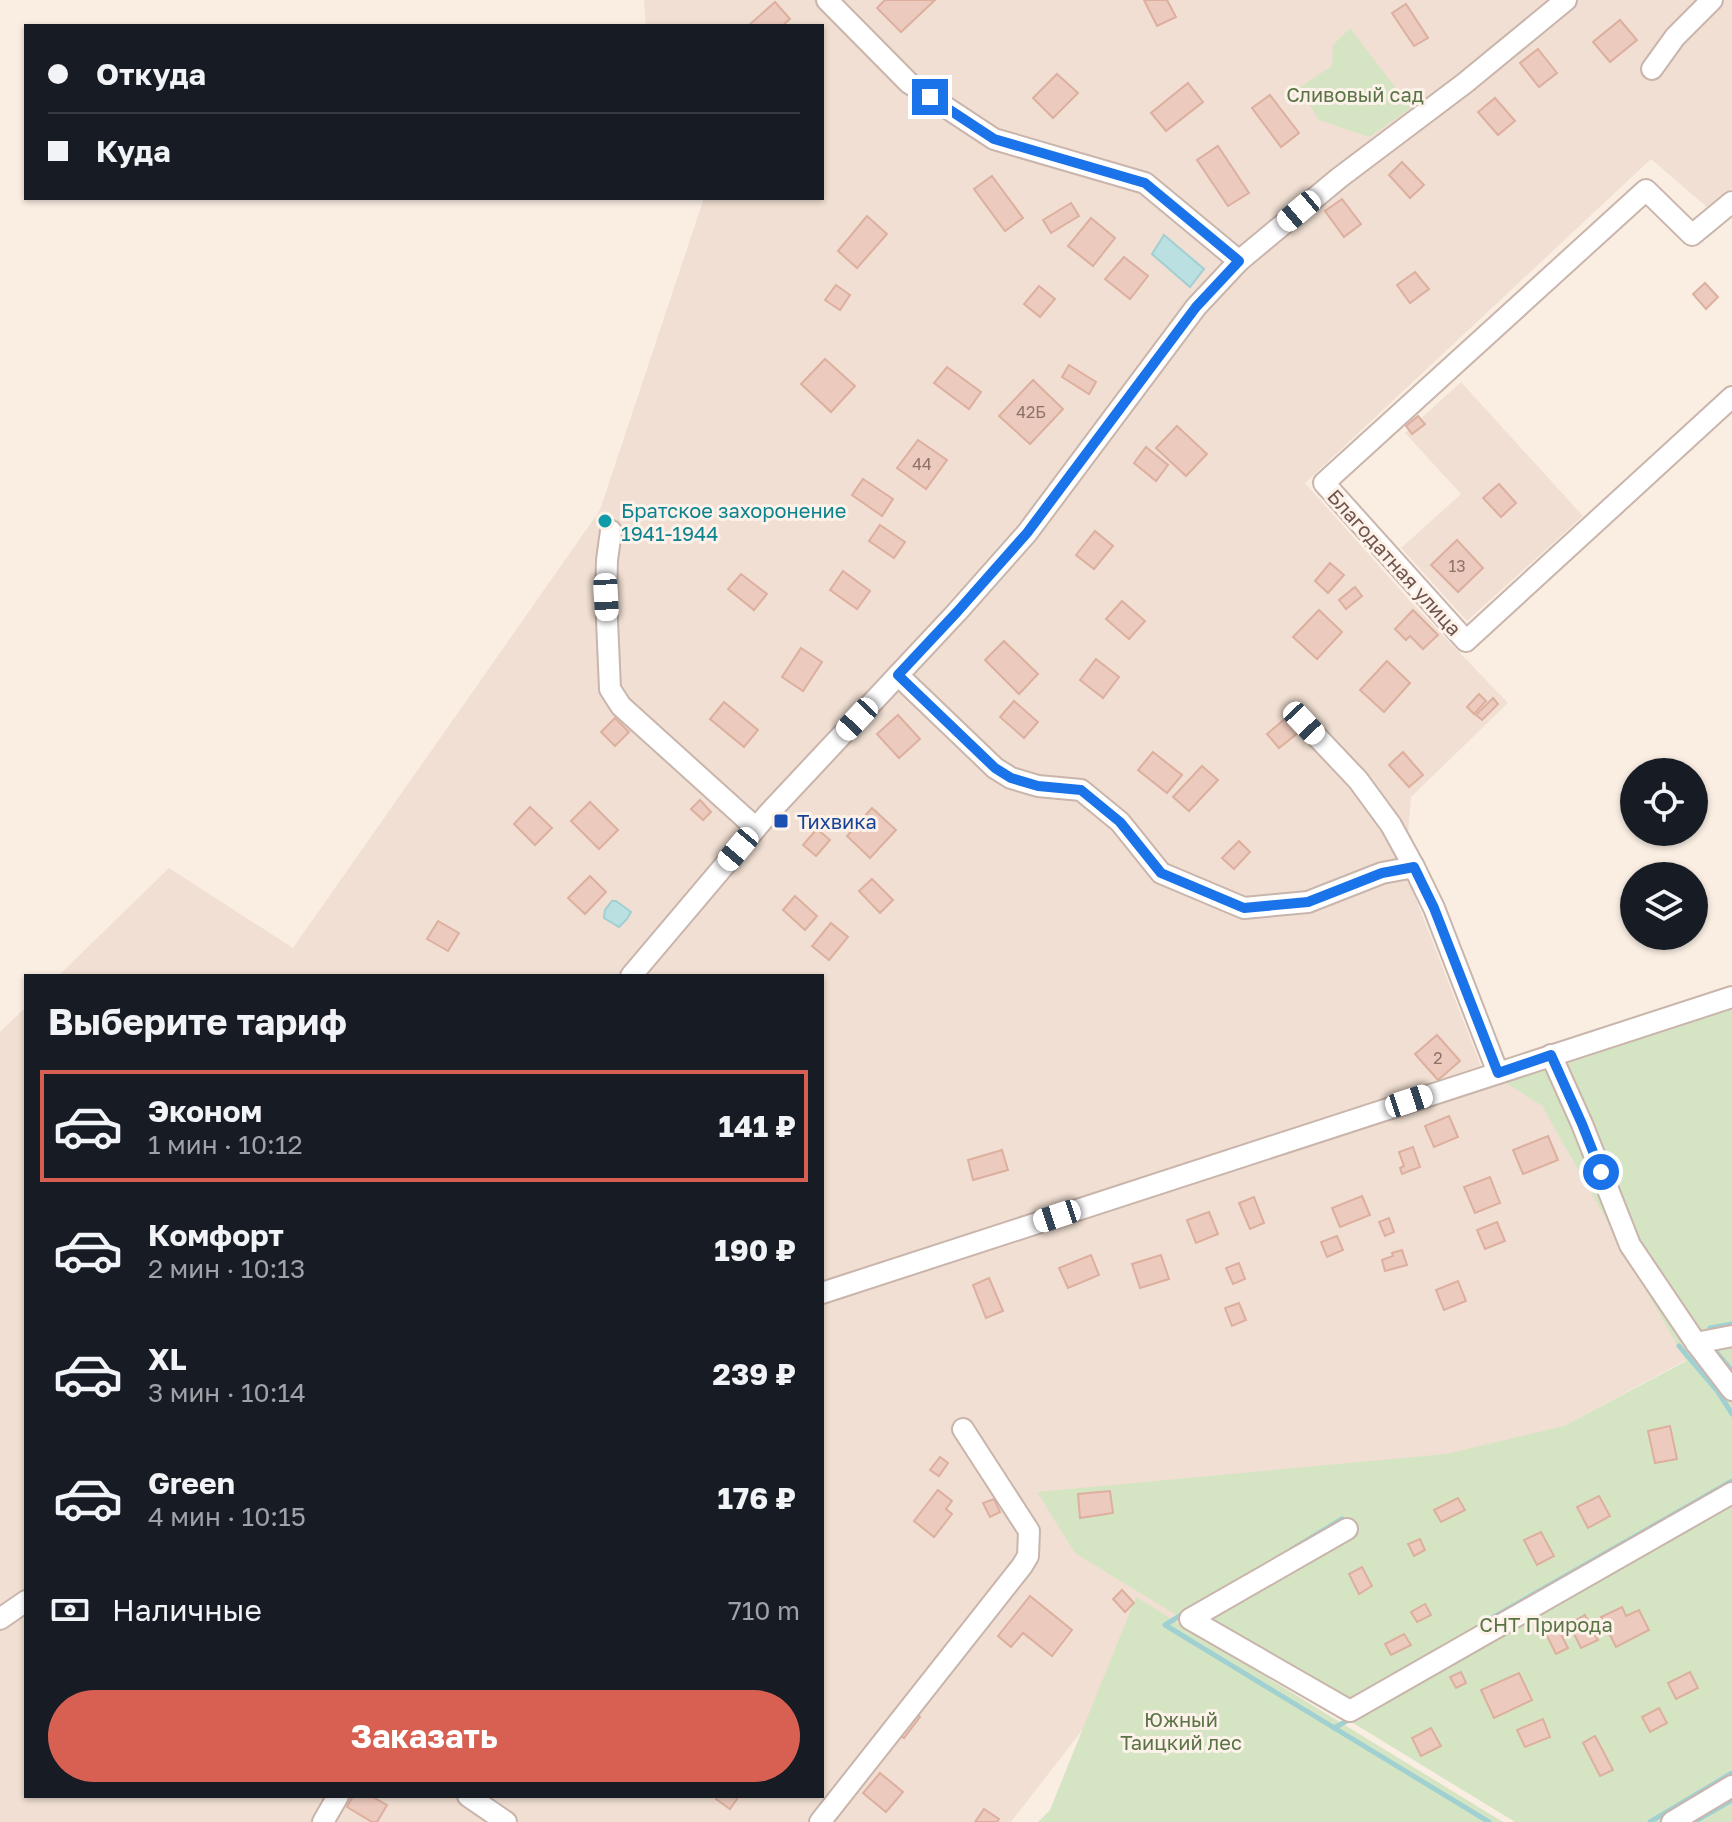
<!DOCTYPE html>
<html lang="ru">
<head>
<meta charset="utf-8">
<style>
	:root { --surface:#171b24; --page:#20242c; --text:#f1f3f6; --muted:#9ea1a6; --line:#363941; --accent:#d86053 }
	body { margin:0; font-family:"Golos Text",sans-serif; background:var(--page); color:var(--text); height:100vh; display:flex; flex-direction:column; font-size:30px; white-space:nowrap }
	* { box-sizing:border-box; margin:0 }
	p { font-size:26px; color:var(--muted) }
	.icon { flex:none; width:44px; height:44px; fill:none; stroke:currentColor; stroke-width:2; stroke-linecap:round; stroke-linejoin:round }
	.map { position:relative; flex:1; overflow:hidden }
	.details { position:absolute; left:24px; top:974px; width:800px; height:824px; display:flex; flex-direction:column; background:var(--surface); border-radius:0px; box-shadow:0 2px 6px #0004 }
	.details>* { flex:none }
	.guide { position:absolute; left:24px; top:24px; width:800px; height:176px; border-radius:0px; box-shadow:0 2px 6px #0004; display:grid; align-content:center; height:176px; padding:0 24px; background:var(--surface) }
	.fabs { position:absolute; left:1620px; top:758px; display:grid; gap:16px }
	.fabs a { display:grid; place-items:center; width:88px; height:88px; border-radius:50%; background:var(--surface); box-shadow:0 2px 6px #0004; font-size:40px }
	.end { position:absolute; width:36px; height:36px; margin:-18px; border:10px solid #1a73e8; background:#fff; box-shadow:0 0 0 4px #fff }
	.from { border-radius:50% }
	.car { position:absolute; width:24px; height:48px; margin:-24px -12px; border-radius:10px; box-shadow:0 0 6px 2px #0007; background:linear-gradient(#fff 24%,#345 0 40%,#fff 0 76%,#345 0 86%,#fff 0) }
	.guide b { display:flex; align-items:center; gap:28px; height:76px; font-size:30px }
	.guide b+b { border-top:2px solid var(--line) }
	.guide i { width:20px; height:20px; background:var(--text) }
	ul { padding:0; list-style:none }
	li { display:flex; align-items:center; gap:24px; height:112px; margin:0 16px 12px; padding:0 8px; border:4px solid transparent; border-radius:0px }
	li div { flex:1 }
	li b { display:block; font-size:30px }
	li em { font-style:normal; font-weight:700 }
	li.on { border-color:var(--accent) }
	li>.icon { width:72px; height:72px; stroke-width:1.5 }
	h2 { padding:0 24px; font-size:36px; line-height:96px }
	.pay { display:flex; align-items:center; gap:20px; height:88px; padding:0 24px; font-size:30px }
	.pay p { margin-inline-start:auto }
	.cta { display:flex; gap:16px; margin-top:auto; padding:16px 24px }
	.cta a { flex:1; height:92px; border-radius:48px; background:var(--accent); color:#fff; font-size:32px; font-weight:700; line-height:92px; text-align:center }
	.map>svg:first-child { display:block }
</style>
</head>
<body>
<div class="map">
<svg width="1732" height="1822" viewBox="0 0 1732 1822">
	<rect width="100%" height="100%" fill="#faeee3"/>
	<g fill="#f0dfd2">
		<path d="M644 0H1732V188L1708 208 1651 159 1305 483 1413 604 1508 703 1411 797 1405 871 1481 1066 1542 1106 1686 1360 1564 1426 1249 1614 1152 1640 1011 1822H0V1032L26 1007V1796H822V976H58L169 868 293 948 600 510 704 198H822V26H646Z"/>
		<path d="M1461 382 1583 516 1467 621 1401 548 1461 494 1405 433Z"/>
	</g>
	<g fill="#d5e5c3">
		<path d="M1350 28 1411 108 1369 137 1319 120 1299 88 1332 66 1333 45Z"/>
		<path d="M1732 994V1822H1515L1075 1553 1037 1492 1446 1454 1564 1426 1686 1361 1542 1106 1481 1067Z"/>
		<path d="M1136 1597 1503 1822H1038L1050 1810Z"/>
	</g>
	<g fill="#bae0e1" stroke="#a1d0d2" stroke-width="2">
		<path d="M1164 235 1204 269 1190 287 1152 254Z"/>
		<path d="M612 901H616L631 912 627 919 619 927 604 918 605 910Z"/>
	</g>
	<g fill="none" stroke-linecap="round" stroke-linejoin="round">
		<g stroke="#a1d0d2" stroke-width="5">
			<path d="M1710 1328 1732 1324"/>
			<path d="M1679 1346 1718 1392 1732 1414"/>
			<path d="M1712 1347 1732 1371"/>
			<path d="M1291 1550 1342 1519"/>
			<path d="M1186 1612 1165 1625 1489 1822"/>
			<path d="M1485 1622 1732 1481"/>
			<path d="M1334 1728 1352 1718"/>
			<path d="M1650 1822 1732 1773"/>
			<path d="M1694 1822 1732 1800"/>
		</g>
	</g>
	<g fill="#eccabd" stroke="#ddaf9f" stroke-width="2">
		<path d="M885 0H935L901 32 877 8Z"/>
		<path d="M1144 0H1167L1176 17 1157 26Z"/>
		<path d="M775 2 790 19 782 26H748Z"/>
		<path d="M1406 4 1428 38 1414 46 1392 13Z"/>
		<path d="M1620 20 1637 40 1610 62 1593 42Z"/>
		<path d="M1538 49 1557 73 1539 87 1520 63Z"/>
		<path d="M1057 74 1078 93 1053 118 1033 98Z"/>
		<path d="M1188 83 1203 102 1166 131 1151 113Z"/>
		<path d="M1270 95 1299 133 1281 147 1252 108Z"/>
		<path d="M1495 98 1515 121 1498 135 1478 112Z"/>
		<path d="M1218 146 1249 193 1228 206 1197 160Z"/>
		<path d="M1402 162 1424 185 1410 198 1389 175Z"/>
		<path d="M992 176 1023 218 1005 231 974 189Z"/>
		<path d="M1342 199 1361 224 1344 237 1325 211Z"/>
		<path d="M1071 203 1079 216 1051 233 1043 220Z"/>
		<path d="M867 216 887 234 857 268 838 251Z"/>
		<path d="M1091 218 1115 238 1093 266 1068 246Z"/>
		<path d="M1124 257 1148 276 1130 299 1105 279Z"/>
		<path d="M1415 272 1429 289 1410 303 1397 285Z"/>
		<path d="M1705 283 1718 297 1706 309 1693 294Z"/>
		<path d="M836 285 850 295 840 310 825 300Z"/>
		<path d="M1039 286 1055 299 1040 317 1024 304Z"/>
		<path d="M825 359 855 386 831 412 801 384Z"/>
		<path d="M1069 365 1096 382 1089 394 1062 377Z"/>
		<path d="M947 367 981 392 969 409 934 383Z"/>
		<path d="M1033 380 1063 409 1030 444 999 416Z"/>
		<path d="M1418 416 1425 424 1412 434 1406 426Z"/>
		<path d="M1177 426 1207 454 1186 476 1156 448Z"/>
		<path d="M918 440 947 460 926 489 897 468Z"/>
		<path d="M1146 447 1168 465 1156 481 1134 463Z"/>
		<path d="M863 479 893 499 882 516 852 495Z"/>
		<path d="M1499 484 1516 503 1501 517 1483 498Z"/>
		<path d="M880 525 905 542 894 558 869 541Z"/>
		<path d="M1095 531 1113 546 1094 569 1076 555Z"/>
		<path d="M1457 540 1483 568 1458 592 1431 565Z"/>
		<path d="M1330 563 1344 575 1328 593 1315 581Z"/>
		<path d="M843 571 870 591 857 609 830 590Z"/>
		<path d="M741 574 767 594 754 610 728 589Z"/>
		<path d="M1355 587 1362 596 1346 609 1339 600Z"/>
		<path d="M1122 601 1145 621 1129 639 1106 619Z"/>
		<path d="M1319 610 1342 632 1317 659 1293 637Z"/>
		<path d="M1413 610 1438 635 1423 649 1410 636 1406 640 1395 629Z"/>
		<path d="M1004 641 1038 674 1019 694 985 660Z"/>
		<path d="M801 648 822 662 803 691 782 677Z"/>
		<path d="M1096 659 1119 677 1103 698 1080 680Z"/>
		<path d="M1387 661 1410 683 1384 712 1360 690Z"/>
		<path d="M1479 694 1486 701 1474 714 1467 707Z"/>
		<path d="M1493 698 1498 704 1482 720 1476 715Z"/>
		<path d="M1014 701 1038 722 1024 738 1000 717Z"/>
		<path d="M724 702 758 730 744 747 710 719Z"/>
		<path d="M898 715 920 739 899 758 877 734Z"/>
		<path d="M1287 717 1299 732 1279 748 1267 734Z"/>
		<path d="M615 718 629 732 615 746 601 732Z"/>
		<path d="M1153 752 1182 775 1167 793 1138 770Z"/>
		<path d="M1403 752 1423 775 1409 787 1389 765Z"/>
		<path d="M1202 766 1218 780 1189 811 1173 797Z"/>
		<path d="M700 800 711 812 703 820 691 809Z"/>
		<path d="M590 802 618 830 599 849 571 821Z"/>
		<path d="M530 807 552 828 535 845 514 824Z"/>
		<path d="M872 808 896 830 870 858 847 836Z"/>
		<path d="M817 829 830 840 816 856 803 845Z"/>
		<path d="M1239 841 1250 852 1234 869 1222 858Z"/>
		<path d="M590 876 606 892 585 914 568 898Z"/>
		<path d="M872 879 893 900 880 913 859 891Z"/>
		<path d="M795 896 817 916 805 930 783 910Z"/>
		<path d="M438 921 459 933 448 951 427 939Z"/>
		<path d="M831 923 848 937 829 960 812 946Z"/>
		<path d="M1437 1035 1460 1061 1438 1080 1415 1054Z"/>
		<path d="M1449 1116 1458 1137 1434 1147 1425 1126Z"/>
		<path d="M1548 1136 1558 1160 1523 1174 1513 1150Z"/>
		<path d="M1413 1147 1420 1167 1402 1174 1400 1168 1404 1166 1399 1152Z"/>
		<path d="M1002 1150 1008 1170 973 1180 968 1160Z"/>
		<path d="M1490 1177 1500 1203 1475 1213 1464 1187Z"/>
		<path d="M1362 1196 1370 1215 1340 1227 1332 1208Z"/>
		<path d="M1254 1197 1264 1223 1250 1229 1239 1203Z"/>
		<path d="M1209 1212 1218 1234 1196 1243 1187 1220Z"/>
		<path d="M1389 1218 1394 1232 1385 1236 1379 1222Z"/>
		<path d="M1497 1222 1505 1241 1485 1249 1477 1230Z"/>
		<path d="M1337 1236 1343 1250 1327 1257 1321 1242Z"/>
		<path d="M1402 1250 1407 1265 1385 1271 1382 1260 1393 1256 1392 1253Z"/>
		<path d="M1091 1255 1099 1275 1068 1288 1059 1268Z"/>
		<path d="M1161 1255 1169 1279 1140 1288 1132 1264Z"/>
		<path d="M1239 1263 1245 1279 1233 1284 1226 1268Z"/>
		<path d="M989 1278 1003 1311 986 1318 973 1285Z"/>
		<path d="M1458 1281 1466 1301 1444 1310 1436 1290Z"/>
		<path d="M1239 1303 1246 1320 1232 1326 1225 1308Z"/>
		<path d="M1670 1426 1677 1459 1655 1463 1648 1431Z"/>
		<path d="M940 1457 948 1463 939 1476 930 1470Z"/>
		<path d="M938 1490 952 1501 946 1509 952 1514 934 1537 914 1521Z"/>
		<path d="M1110 1491 1113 1513 1080 1518 1078 1494Z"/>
		<path d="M1599 1496 1610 1516 1588 1528 1577 1507Z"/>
		<path d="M1458 1498 1465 1510 1441 1522 1434 1510Z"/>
		<path d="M994 1499 1000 1512 990 1517 983 1503Z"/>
		<path d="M1541 1532 1554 1556 1537 1565 1524 1540Z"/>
		<path d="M1420 1539 1425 1550 1414 1556 1408 1544Z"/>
		<path d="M1362 1567 1372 1586 1359 1594 1349 1574Z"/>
		<path d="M1122 1590 1134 1603 1125 1612 1113 1599Z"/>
		<path d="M1030 1596 1072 1630 1052 1656 1023 1633 1011 1647 998 1636Z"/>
		<path d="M1425 1604 1431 1615 1417 1622 1411 1612Z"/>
		<path d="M1622 1607 1626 1616 1639 1610 1649 1630 1616 1647 1601 1617Z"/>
		<path d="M1585 1615 1598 1640 1581 1648 1569 1624Z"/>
		<path d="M1556 1624 1568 1648 1556 1654 1544 1630Z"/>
		<path d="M1404 1634 1411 1645 1391 1655 1385 1644Z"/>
		<path d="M1461 1672 1466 1683 1456 1688 1450 1677Z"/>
		<path d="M1690 1672 1698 1688 1676 1699 1668 1683Z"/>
		<path d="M1519 1673 1532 1700 1494 1718 1481 1690Z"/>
		<path d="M1659 1708 1667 1723 1650 1732 1642 1717Z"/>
		<path d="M912 1710 920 1717 904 1738 895 1731Z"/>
		<path d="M1543 1719 1550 1737 1525 1747 1517 1730Z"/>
		<path d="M1431 1728 1441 1746 1421 1756 1412 1738Z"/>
		<path d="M1595 1736 1613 1770 1600 1776 1583 1743Z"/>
		<path d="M880 1773 903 1792 886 1812 863 1793Z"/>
		<path d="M353 1796H371L387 1805 377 1822H372L347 1807Z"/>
		<path d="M718 1796H739L730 1809 716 1799Z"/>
		<path d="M984 1809 999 1819 997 1822H975Z"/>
	</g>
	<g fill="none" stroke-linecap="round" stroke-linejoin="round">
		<defs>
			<g id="minor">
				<path d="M827 0 909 83 994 139 1145 183 1239 261"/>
				<path d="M1652 69 1675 37 1712 0"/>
				<path d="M1732 202 1692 235 1646 190 1324 483 1466 641 1732 397"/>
				<path d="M611 531 607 560 606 597 610 689 621 706 756 828"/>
				<path d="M898 675 995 768 1011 778 1038 786 1081 790 1120 822 1161 873 1244 908 1308 902 1382 873 1414 867 1434 908 1498 1073"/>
				<path d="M1304 723 1358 780 1391 825 1414 867"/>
				<path d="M631 976 768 814 957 612 1027 533 1196 307 1239 261 1339 178 1465 83 1566 0"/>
				<path d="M1551 1055 1582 1124 1630 1245 1696 1343 1732 1390"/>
				<path d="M822 1293 1732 997"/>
				<path d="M1696 1343 1732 1336"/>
				<path d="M1347 1529 1190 1619 1350 1711 1732 1493"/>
				<path d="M0 1619 26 1601"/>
				<path d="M468 1796 506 1822"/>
				<path d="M323 1822 338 1796"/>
				<path d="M820 1822 1022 1566 1028 1556 1029 1531 963 1429"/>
				<path d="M1672 1822 1732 1786"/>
			</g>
		</defs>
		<use href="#minor" stroke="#c9b5ab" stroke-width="24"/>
		<use href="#minor" stroke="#fff" stroke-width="20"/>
	</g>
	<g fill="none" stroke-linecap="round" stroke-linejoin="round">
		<path stroke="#1a73e8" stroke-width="10" d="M930 97 994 139 1145 183 1239 261 1196 307 1027 533 957 612 898 675 995 768 1011 778 1038 786 1081 790 1120 822 1161 873 1244 908 1308 902 1382 873 1414 867 1434 908 1498 1073 1551 1055 1582 1124 1601 1172"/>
	</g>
	<circle fill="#0f9aa8" stroke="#fdf2e9" stroke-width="3" cx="605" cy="521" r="8"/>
	<rect fill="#1a4fb4" stroke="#fdf2e9" stroke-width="3" x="773" y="813" width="16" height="16" rx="4"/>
	<g text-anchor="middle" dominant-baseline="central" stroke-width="6" stroke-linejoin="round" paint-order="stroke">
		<g font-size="16" fill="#8e7268">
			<text x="1031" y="412">42Б</text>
			<text x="922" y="464">44</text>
			<text x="1457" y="566">13</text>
			<text x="1438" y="1058">2</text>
		</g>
		<g font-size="20" fill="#597445" stroke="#fdf2e9">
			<text x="1355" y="94">Сливовый сад</text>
			<text x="1546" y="1624">СНТ Природа</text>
			<text x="1181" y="1719">Южный<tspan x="1181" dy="23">Таицкий лес</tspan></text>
		</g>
		<g font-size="20" fill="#0d838f" stroke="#fdf2e9" text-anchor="start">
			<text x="621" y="510">Братское захоронение<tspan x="621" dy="23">1941-1944</tspan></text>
		</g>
		<g font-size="20" fill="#6f544c" stroke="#fdf2e9">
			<text transform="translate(1395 562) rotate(48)">Благодатная улица</text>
		</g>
		<g font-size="20" fill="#164399" stroke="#fdf2e9" text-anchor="start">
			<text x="797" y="821">Тихвика</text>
		</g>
	</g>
</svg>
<div class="fabs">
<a><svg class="icon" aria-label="locate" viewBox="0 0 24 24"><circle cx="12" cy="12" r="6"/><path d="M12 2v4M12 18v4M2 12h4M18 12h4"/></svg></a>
<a><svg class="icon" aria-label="layers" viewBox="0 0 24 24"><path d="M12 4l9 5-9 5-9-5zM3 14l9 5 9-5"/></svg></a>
</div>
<i class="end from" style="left:1601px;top:1172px"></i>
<i class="end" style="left:930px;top:97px"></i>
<i class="car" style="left:1299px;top:211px;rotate:230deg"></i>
<i class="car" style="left:606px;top:597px;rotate:177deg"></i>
<i class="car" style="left:857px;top:719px;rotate:223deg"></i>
<i class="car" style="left:1304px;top:723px;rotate:137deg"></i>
<i class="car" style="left:738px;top:849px;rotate:220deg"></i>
<i class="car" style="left:1409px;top:1101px;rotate:72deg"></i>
<i class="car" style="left:1057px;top:1216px;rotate:252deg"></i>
<div class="guide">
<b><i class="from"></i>Откуда</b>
<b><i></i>Куда</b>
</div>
<section class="details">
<h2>Выберите тариф</h2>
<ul>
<li class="on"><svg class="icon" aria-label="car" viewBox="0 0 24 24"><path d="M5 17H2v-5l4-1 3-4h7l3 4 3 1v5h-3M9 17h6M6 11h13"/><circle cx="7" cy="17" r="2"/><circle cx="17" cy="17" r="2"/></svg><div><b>Эконом</b><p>1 мин · 10:12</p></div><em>141 ₽</em></li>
<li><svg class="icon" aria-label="car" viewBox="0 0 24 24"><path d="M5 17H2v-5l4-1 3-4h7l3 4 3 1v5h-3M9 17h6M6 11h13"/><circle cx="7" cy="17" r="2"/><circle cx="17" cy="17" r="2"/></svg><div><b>Комфорт</b><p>2 мин · 10:13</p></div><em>190 ₽</em></li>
<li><svg class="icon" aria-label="car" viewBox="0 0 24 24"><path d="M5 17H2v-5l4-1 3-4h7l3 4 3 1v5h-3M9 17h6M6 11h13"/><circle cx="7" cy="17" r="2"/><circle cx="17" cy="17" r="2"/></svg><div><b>XL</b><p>3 мин · 10:14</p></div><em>239 ₽</em></li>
<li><svg class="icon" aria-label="car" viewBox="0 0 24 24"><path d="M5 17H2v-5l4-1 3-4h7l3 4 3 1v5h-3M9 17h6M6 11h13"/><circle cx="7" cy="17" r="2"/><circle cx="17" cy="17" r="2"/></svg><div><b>Green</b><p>4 мин · 10:15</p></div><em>176 ₽</em></li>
</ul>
<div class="pay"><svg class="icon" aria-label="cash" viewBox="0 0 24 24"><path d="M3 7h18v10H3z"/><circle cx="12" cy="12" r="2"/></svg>Наличные<p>710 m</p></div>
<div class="cta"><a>Заказать</a></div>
</section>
</div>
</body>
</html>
